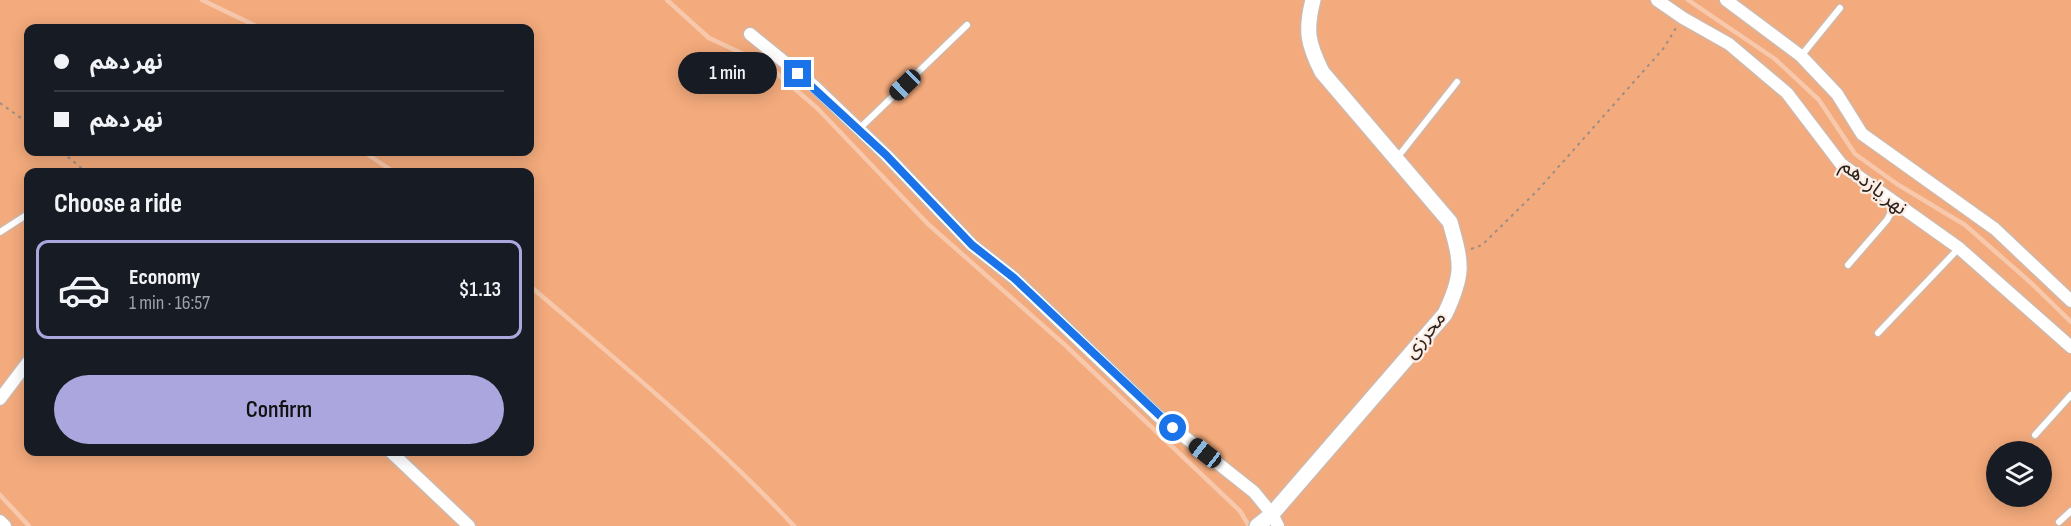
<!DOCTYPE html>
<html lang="en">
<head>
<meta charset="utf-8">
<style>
	:root { --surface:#171b24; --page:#20242c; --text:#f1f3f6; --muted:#9ea1a6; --line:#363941; --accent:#aba6dd }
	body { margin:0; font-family:"Sofia Sans Condensed","Noto Sans Arabic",sans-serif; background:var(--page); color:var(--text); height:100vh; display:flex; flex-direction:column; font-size:22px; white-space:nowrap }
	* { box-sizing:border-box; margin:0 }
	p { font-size:20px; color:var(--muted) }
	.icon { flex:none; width:33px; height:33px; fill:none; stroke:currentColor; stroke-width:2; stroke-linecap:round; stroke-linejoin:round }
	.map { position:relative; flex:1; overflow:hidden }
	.details { position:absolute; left:24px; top:168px; width:510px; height:288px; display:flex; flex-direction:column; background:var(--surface); border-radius:12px; box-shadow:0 3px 15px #0003 }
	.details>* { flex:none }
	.top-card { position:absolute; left:24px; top:24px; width:510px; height:132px; border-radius:12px; box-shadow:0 3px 15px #0003; display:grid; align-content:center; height:132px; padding:0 30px; background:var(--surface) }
	.tools { position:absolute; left:1986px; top:441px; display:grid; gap:12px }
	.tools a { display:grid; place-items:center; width:66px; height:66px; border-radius:50%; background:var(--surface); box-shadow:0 3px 15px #0003; font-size:30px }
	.end { position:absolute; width:27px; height:27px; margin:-14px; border:8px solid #1a73e8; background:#fff; box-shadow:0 0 0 3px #fff }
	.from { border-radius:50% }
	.bubble { position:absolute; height:42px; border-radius:21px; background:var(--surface); box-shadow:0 3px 15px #0003; font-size:20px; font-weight:600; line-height:42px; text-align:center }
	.car { position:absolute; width:18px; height:36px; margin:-18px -9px; border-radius:8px; box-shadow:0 0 4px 2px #0007; background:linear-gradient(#222 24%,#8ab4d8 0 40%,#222 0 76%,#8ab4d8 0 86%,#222 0) }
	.top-card b { display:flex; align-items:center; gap:21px; height:57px; font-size:22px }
	.top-card b+b { border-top:2px solid var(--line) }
	.top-card i { width:15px; height:15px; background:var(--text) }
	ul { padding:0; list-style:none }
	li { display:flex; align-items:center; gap:18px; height:99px; margin:0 12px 9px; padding:0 18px; border:3px solid var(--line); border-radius:12px }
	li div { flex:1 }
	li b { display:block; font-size:22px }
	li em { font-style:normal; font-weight:600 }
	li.selected { border-color:var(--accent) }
	li>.icon { width:54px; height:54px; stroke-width:1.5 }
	h2 { padding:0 30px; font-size:27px; line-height:72px }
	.primary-button { display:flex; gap:12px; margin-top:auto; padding:12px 30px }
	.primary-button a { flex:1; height:69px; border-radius:36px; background:var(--accent); color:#111; font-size:24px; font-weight:600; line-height:69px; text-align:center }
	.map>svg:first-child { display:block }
</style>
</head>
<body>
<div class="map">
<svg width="2071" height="526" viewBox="0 0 2071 526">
	<rect width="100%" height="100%" fill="#fdede3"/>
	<path fill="#f3aa7c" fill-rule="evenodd" d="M0 0H2071V526H0ZM28 28H530V152H28ZM28 172H530V452H28ZM1996 452H2042V496H1996Z"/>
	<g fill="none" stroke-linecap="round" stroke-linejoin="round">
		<g stroke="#f7c8ab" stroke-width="4.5">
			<path d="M202 0 260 28"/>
			<path d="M667 0 709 38 767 65 817 108 928 224 1065 345 1240 511 1249 526"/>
			<path d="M1688 0 1775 59 1819 100 1855 154 1897 184 1965 225 2030 282 2071 322"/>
			<path d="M364 152 394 172"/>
			<path d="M530 286C620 363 713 439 794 526"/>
			<path d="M0 495 29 526"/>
		</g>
		<defs>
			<g id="service">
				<path d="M1801 56 1840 8"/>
				<path d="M859 129 967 25"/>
				<path d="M1397 158 1457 82"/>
				<path d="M0 232 28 214"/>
				<path d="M1848 265 1887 220 1895 205"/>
				<path d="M1878 333 1959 248"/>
				<path d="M2035 435 2071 395"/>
				<path d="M2059 522 2071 511"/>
			</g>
			<g id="minor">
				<path d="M1657 0 1683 18 1729 44 1787 93 1841 164 1959 248 2071 347"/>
				<path d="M1726 0 1801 56 1837 94 1862 134 1995 229 2071 301"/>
				<path d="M750 34 815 87 886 155 972 245 1014 278 1157 415 1254 492 1272 514 1278 526"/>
				<path d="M0 399 28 362"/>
				<path d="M391 452 469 526"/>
				<path d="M0 521 5 526"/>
			</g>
			<path id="tertiary" d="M1257 526 1272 514 1445 314C1464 274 1462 264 1450 222L1322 72C1308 44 1305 31 1313 0"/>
		</defs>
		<use href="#service" stroke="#cdb9ad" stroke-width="9"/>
		<use href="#minor" stroke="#cdb9ad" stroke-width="15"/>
		<use href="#tertiary" stroke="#cdb9ad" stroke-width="18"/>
		<g stroke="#9b8e87" stroke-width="2" stroke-dasharray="3 4.5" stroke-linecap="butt">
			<path d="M0 103 28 123"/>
			<path d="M62 152 85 171 92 172"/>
			<path d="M1471 249 1482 245 1538 190 1663 49 1676 28"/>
		</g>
		<use href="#service" stroke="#fff" stroke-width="6"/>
		<use href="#minor" stroke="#fff" stroke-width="12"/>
		<use href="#tertiary" stroke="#fff" stroke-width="15"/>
	</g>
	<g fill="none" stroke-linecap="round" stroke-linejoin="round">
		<path stroke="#1a73e8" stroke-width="8" d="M798 74 886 155 972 245 1014 278 1173 428"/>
	</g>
	<g text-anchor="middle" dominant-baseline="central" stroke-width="4.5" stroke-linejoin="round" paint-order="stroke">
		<g font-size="20" fill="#2a221e" stroke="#fdede3">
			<text transform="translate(1874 187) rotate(38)">نهر یازدهم</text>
			<text transform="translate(1425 335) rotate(-51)">محرزی</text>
		</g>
	</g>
</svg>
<div class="tools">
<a><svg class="icon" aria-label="layers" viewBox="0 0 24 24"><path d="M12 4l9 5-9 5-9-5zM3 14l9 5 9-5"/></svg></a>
</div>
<i class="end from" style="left:1173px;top:428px"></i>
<i class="end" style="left:798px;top:74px"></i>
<div class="bubble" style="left:678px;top:52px;width:99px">1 min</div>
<i class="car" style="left:905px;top:85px;rotate:226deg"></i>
<i class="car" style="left:1205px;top:453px;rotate:308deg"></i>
<div class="top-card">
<b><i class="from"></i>نهر دهم</b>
<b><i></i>نهر دهم</b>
</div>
<section class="details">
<h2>Choose a ride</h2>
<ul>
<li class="selected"><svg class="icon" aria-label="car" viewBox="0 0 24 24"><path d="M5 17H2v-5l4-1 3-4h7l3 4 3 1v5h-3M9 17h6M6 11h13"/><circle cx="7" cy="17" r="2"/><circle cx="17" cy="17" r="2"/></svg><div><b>Economy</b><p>1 min · 16:57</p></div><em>$1.13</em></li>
</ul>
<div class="primary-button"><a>Confirm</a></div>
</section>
</div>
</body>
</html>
